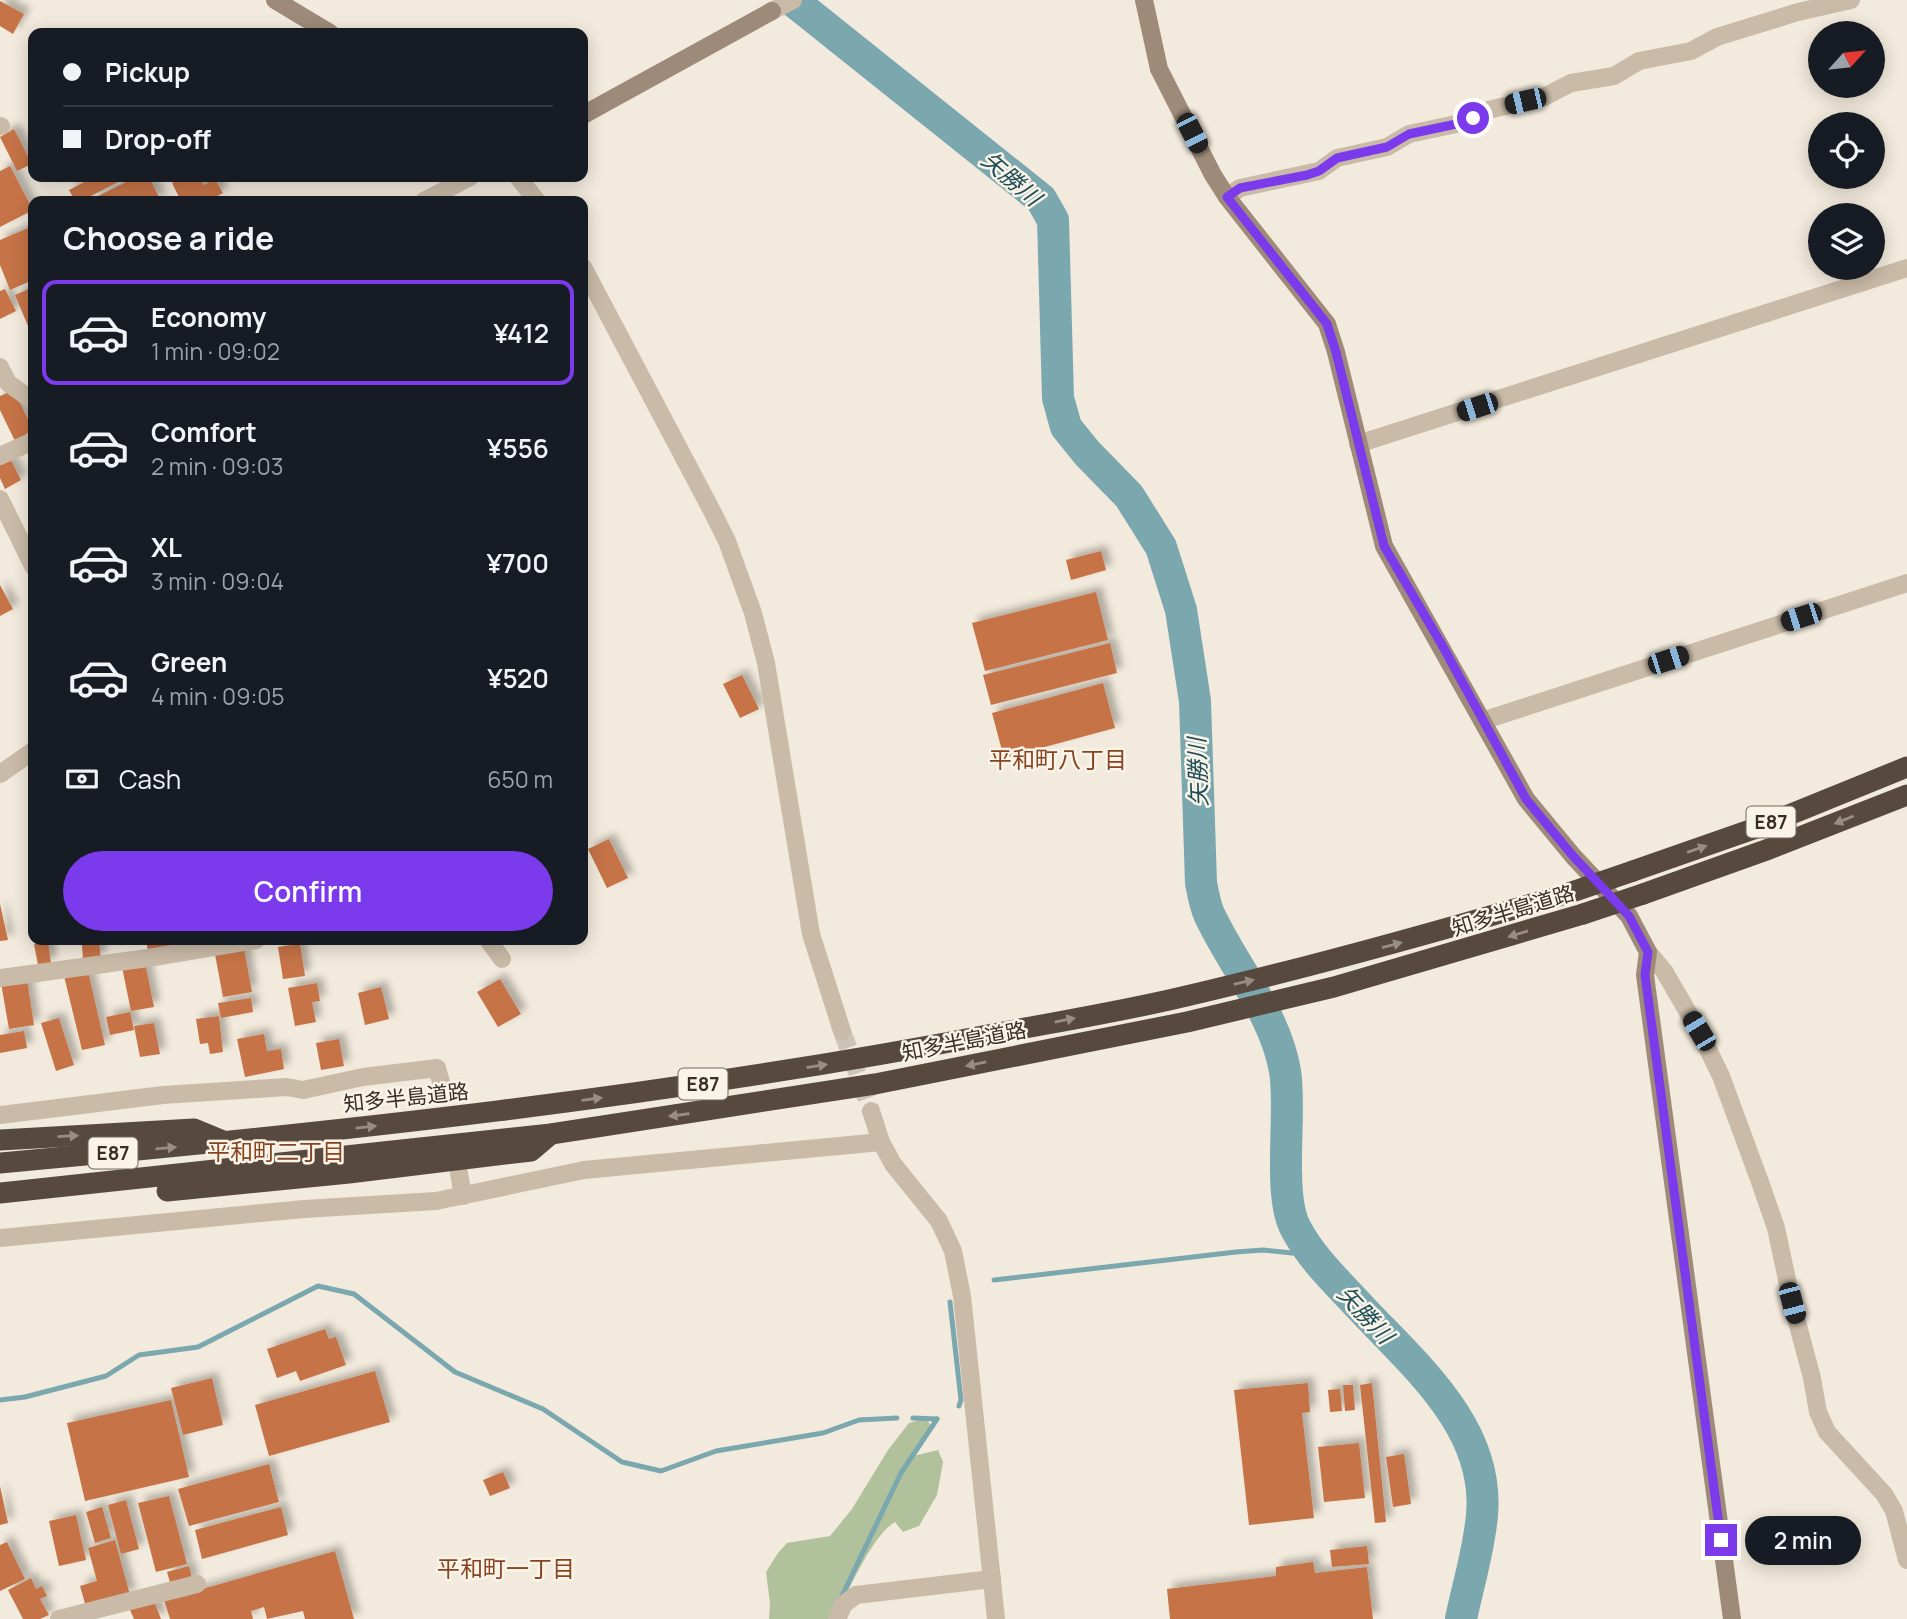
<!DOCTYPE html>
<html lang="en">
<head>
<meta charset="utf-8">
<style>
	:root { --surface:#171b24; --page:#20242c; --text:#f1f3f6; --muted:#9ea1a6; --line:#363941; --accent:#7c3aed }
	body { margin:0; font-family:Manrope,"Noto Sans JP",sans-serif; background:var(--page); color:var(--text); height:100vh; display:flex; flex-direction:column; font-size:26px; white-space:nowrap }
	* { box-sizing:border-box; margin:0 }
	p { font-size:23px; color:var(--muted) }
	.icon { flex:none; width:38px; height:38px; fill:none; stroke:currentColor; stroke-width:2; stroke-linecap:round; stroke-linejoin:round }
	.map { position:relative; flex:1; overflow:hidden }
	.details { position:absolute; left:28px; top:196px; width:560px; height:749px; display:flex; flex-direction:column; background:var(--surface); border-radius:14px; box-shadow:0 4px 18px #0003 }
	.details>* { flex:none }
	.guide { position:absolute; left:28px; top:28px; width:560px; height:154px; border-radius:14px; box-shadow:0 4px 18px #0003; display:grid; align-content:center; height:154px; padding:0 35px; background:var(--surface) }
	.needle { width:46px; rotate:63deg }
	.buttons { position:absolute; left:1808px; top:21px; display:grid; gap:14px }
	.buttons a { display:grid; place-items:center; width:77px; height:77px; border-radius:50%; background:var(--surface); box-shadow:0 4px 18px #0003; font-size:35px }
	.end { position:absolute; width:32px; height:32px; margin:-16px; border:9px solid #7c3aed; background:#fff; box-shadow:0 0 0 4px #fff }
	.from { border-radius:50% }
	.bubble { position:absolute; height:49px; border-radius:24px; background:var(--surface); box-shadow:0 4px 18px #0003; font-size:23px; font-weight:600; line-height:49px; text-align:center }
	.car { position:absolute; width:21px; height:42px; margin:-21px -10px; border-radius:9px; box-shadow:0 0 5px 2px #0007; background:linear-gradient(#222 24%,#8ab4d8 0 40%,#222 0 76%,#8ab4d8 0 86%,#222 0) }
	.guide b { display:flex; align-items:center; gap:24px; height:66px; font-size:26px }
	.guide b+b { border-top:2px solid var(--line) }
	.guide i { width:18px; height:18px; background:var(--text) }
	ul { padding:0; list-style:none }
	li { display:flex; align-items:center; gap:21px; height:105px; margin:0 14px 10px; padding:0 21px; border:4px solid transparent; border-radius:14px }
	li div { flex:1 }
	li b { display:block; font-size:26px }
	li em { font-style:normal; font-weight:600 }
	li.active { border-color:var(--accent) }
	li>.icon { width:63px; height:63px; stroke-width:1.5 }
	h2 { padding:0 35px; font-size:32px; line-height:84px }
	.pay { display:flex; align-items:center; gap:18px; height:77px; padding:0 35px; font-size:26px }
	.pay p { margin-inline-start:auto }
	.button { display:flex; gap:14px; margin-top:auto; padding:14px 35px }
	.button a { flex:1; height:80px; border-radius:42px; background:var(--accent); color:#fff; font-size:28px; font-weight:600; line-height:80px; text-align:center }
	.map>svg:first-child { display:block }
</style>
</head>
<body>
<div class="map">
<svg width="1907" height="1619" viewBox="0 0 1907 1619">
	<defs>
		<filter id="shadow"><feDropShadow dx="6" dy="-6" stdDeviation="3.5" flood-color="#0004"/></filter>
	</defs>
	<rect width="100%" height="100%" fill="#f2eadc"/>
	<path fill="#b1c19c" d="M927 1418 930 1425 909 1457 938 1450 943 1462 937 1495 919 1526 903 1532 895 1522C872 1535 847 1594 834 1619H769L770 1603 766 1572 778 1553 787 1543 830 1536 852 1509 888 1450 909 1423Z"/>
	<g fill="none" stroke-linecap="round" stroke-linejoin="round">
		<g stroke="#7ba7af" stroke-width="5">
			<path d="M994 1280 1236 1252 1263 1250 1312 1255"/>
			<path d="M950 1302 961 1400 959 1406"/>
			<path d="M0 1400 25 1397 106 1376 139 1355 198 1347 318 1286 354 1294 455 1372 543 1409 622 1462 661 1471 716 1451 823 1433 859 1420 897 1418"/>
			<path d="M913 1418 937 1419"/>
			<path d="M841 1598 901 1473 937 1419"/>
		</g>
		<path stroke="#7ba7af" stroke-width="32" d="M792 0 1041 199 1053 220 1058 398 1066 427 1087 453 1129 496 1161 547 1181 610 1195 701 1201 883C1203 893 1205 905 1209 914 1233 966 1275 1013 1285 1071 1292 1112 1277 1195 1296 1229 1312 1259 1337 1282 1360 1307 1414 1365 1490 1427 1482 1515 1479 1550 1468 1585 1461 1619"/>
	</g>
	<g fill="#c67346" filter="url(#shadow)">
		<path d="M0 1 24 14 13 34 0 26Z"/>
		<path d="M14 129 32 164 17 171 0 137Z"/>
		<path d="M10 166 33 210 0 227V171Z"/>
		<path d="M94 177H128L81 201H75L69 190Z"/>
		<path d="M136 177H149L161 201H88Z"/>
		<path d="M183 177H199L204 185 215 179 223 193 211 199 212 201H181L172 183Z"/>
		<path d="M33 226V280L10 290 0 265V240Z"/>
		<path d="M33 287V338L15 295Z"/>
		<path d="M5 289 16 311 0 319V291Z"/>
		<path d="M14 390 33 430 15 441 0 410V396Z"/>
		<path d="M11 460 21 480 5 489 0 478V465Z"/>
		<path d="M1101 551 1106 570 1071 580 1066 560Z"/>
		<path d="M0 585 13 609 0 616Z"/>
		<path d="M1096 592 1108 640 985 671 972 623Z"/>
		<path d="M1110 643 1117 673 991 705 983 675Z"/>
		<path d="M742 675 759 709 740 718 723 684Z"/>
		<path d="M1103 683 1115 728 1004 758 992 713Z"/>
		<path d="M609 839 628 878 607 888 588 849Z"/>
		<path d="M0 904 8 940 0 941Z"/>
		<path d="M146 940H187L188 944 148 951Z"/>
		<path d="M48 942 51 963 38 965 34 944Z"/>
		<path d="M99 943 101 958 83 960 82 945Z"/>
		<path d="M243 943 252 992 223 997 214 949Z"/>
		<path d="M300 944 305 976 283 979 278 947Z"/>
		<path d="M145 962 154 1007 131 1011 122 967Z"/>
		<path d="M88 971 105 1045 82 1050 64 976Z"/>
		<path d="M27 979 34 1025 9 1029 1 983Z"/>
		<path d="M500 979 521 1014 498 1027 477 992Z"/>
		<path d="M317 983 320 1001 312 1002 316 1022 295 1026 288 988Z"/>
		<path d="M381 987 389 1019 365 1025 358 993Z"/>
		<path d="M251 998 253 1012 221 1018 218 1003Z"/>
		<path d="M130 1012 134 1030 110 1035 106 1017Z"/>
		<path d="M219 1016 223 1052 210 1054 208 1043 200 1044 196 1019Z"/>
		<path d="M59 1018 74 1065 56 1071 41 1023Z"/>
		<path d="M154 1023 160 1054 140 1057 134 1026Z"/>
		<path d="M24 1031 27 1048 0 1053V1035Z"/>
		<path d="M264 1034 267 1051 281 1049 284 1069 245 1077 237 1039Z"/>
		<path d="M339 1039 344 1066 321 1070 316 1043Z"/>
		<path d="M325 1329 329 1339 336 1337 346 1365 300 1381 296 1371 277 1378 267 1349Z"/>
		<path d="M375 1371 390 1422 269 1456 255 1405Z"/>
		<path d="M212 1378 223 1425 183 1435 171 1388Z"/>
		<path d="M1308 1383 1310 1412 1302 1413 1314 1518 1249 1525 1234 1390Z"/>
		<path d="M1372 1383 1386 1522 1375 1523 1360 1385Z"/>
		<path d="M1343 1385H1353L1355 1410 1345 1411Z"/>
		<path d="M1340 1389 1342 1411 1330 1412 1328 1390Z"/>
		<path d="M171 1400 189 1477 85 1501 67 1423Z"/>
		<path d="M1359 1443 1365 1498 1324 1502 1318 1447Z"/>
		<path d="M1404 1454 1411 1504 1393 1507 1386 1457Z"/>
		<path d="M269 1464 279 1502 189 1526 178 1489Z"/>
		<path d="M503 1472 510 1488 490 1496 483 1480Z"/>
		<path d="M0 1486 8 1523 0 1525Z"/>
		<path d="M169 1496 187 1564 156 1572 138 1503Z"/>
		<path d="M126 1500 139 1549 121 1554 108 1505Z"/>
		<path d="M102 1507 111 1538 95 1543 86 1512Z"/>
		<path d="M281 1507 288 1535 202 1559 195 1530Z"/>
		<path d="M76 1515 86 1560 59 1566 49 1521Z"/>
		<path d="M115 1540 130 1595 86 1607 80 1586 97 1581 88 1548Z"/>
		<path d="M7 1542 25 1579 0 1591V1545Z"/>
		<path d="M1367 1546 1369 1564 1332 1567 1330 1550Z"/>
		<path d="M335 1551 354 1619H305L303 1611 267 1619 264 1607 251 1611 253 1619H170L164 1600Z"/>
		<path d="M1313 1562 1315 1573 1367 1567 1373 1619H1170L1167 1589 1276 1576V1567Z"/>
		<path d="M189 1566 193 1583 172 1589 167 1572Z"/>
		<path d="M31 1578 36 1589 42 1586 47 1596 40 1599 49 1615 40 1619H23L8 1590Z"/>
		<path d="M154 1601 161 1619H134L130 1610Z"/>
	</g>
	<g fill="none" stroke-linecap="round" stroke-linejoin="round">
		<g stroke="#cdc4b8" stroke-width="18" stroke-dasharray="18 9" stroke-linecap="butt">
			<path d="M842 1031 871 1111"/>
			<path d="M441 1082 456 1157"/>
		</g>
		<g stroke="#cabba8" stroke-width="18">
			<path d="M772 11 793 0"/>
			<path d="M0 126H1"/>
			<path d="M518 177 537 201"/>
			<path d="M1227 197 1240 188 1319 171 1337 158 1387 147 1409 134 1461 123 1488 110 1544 97 1571 83 1614 76 1639 61 1691 51 1717 37 1798 12 1851 0"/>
			<path d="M424 201 470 177"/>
			<path d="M583 267 712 511 727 541 753 613 766 663 811 934 842 1031"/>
			<path d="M0 367 8 383 33 401"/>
			<path d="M1358 444 1907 268"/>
			<path d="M0 456 33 441"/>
			<path d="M0 499 33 566"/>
			<path d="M1482 721 1907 583"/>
			<path d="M0 774 33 751"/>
			<path d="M488 940 502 959"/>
			<path d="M1648 952 1664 971 1699 1031 1721 1076 1760 1182 1776 1228 1792 1303 1812 1378 1818 1412 1827 1432 1884 1494 1894 1511 1907 1560"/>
			<path d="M0 978 148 958 256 940"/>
			<path d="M871 1111 881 1142 893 1164 939 1221 953 1251 962 1296 996 1619"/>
			<path d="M0 1115 163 1095 287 1087 303 1090 363 1077 437 1068 441 1082"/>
			<path d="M459 1173 463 1196"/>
			<path d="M0 1238 304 1209 436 1201 584 1170 881 1142"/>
			<path d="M59 1619 197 1584"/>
			<path d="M837 1619 844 1604 856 1595 992 1579"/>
		</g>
		<g stroke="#9e8a79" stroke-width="18">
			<path d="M275 0 330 33"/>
			<path d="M1144 0 1159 69 1213 175 1227 197 1327 324 1336 352 1384 546 1526 799 1573 856 1629 916 1648 952 1645 975 1732 1619"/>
			<path d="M583 115 772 11"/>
		</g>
		<g stroke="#58493f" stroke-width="21">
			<path d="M1633 871 1759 827 1907 767"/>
			<path d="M1643 894 1769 849 1907 795"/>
			<path d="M0 1140 194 1129 223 1141"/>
			<path d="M0 1163C333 1133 664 1097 993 1034 1056 1022 1119 1012 1182 997 1312 967 1440 931 1569 893"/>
			<path d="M167 1191 349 1173 531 1151 551 1134"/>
			<path d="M0 1193 551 1134 875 1084 1187 1022 1334 987 1583 914"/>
		</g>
		<g stroke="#58493f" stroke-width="21">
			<path d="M1569 893 1633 871"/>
			<path d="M1583 914 1643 894"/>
		</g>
	</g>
	<defs><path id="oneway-solid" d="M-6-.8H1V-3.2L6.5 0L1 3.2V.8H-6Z" transform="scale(1.75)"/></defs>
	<g fill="#998d83">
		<use href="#oneway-solid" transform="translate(1844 820) rotate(158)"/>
		<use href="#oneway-solid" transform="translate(1697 849) rotate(-19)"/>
		<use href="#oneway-solid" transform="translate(1518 934) rotate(163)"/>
		<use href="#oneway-solid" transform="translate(1392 945) rotate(-15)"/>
		<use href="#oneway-solid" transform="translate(1244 982) rotate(-13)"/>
		<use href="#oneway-solid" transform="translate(1065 1020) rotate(-11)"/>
		<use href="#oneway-solid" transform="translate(976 1064) rotate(169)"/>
		<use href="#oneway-solid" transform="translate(817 1066) rotate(-9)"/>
		<use href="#oneway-solid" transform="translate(592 1099) rotate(-8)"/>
		<use href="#oneway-solid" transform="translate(679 1115) rotate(172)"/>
		<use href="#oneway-solid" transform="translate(366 1127) rotate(-6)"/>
		<use href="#oneway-solid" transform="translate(68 1136) rotate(-3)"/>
		<use href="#oneway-solid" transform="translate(166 1148) rotate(-5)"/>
	</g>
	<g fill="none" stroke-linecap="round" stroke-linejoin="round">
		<path stroke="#7c3aed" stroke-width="9" d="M1473 118 1461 123 1409 134 1387 147 1337 158 1319 171 1307 175 1240 188 1227 197 1327 324 1336 352 1384 546 1442 645 1526 799 1573 856 1629 916 1648 952 1645 975 1721 1540"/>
	</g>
	<g text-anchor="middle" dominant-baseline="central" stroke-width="5" stroke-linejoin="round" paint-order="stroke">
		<g fill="#faf3e8" stroke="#726962" stroke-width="2">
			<rect x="1746.5" y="806.5" width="49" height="31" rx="5"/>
			<rect x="678.5" y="1068.5" width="49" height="31" rx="5"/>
			<rect x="88.5" y="1137.5" width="49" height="31" rx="5"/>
		</g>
		<g font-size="19" font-weight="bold" fill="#372e28">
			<text x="1771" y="822">E87</text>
			<text x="703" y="1084">E87</text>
			<text x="113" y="1153">E87</text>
		</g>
		<g font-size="21" fill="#372e28" stroke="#faf3e8">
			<text transform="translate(1513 910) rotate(-17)">知多半島道路</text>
			<text transform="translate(964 1041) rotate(-11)">知多半島道路</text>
			<text transform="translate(406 1097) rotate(-6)">知多半島道路</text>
		</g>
		<g font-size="23" font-style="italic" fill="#1d4e58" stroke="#faf3e8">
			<text transform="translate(1012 178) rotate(41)">矢勝川</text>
			<text transform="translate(1197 772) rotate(-92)">矢勝川</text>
			<text transform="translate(1366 1314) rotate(47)">矢勝川</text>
		</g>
		<g font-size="23" fill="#864421" stroke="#faf3e8">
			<text x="1058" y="759">平和町八丁目</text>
			<text x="276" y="1151">平和町二丁目</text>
			<text x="506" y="1568">平和町一丁目</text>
		</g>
	</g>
</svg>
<div class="buttons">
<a><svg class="needle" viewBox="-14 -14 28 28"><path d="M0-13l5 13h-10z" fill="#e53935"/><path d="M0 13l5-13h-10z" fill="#9ea1a6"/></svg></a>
<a><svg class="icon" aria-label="locate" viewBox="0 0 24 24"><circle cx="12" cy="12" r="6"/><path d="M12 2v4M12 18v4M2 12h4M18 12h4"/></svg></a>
<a><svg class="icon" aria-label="layers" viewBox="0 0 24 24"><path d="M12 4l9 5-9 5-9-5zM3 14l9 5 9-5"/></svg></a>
</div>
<i class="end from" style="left:1473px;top:118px"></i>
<i class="end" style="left:1721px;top:1540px"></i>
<div class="bubble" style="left:1745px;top:1516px;width:116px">2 min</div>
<i class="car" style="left:1525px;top:101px;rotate:257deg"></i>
<i class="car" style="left:1192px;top:133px;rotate:153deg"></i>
<i class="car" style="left:1477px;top:407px;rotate:252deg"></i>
<i class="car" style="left:1801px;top:617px;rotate:252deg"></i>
<i class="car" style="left:1668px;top:660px;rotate:72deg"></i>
<i class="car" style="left:1699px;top:1031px;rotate:329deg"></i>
<i class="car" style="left:1792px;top:1303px;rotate:165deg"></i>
<div class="guide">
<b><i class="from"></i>Pickup</b>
<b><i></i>Drop-off</b>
</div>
<section class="details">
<h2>Choose a ride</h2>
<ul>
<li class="active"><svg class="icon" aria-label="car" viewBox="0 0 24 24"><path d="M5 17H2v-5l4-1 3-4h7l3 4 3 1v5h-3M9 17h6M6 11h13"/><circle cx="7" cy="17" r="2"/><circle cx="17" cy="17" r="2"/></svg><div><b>Economy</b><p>1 min · 09:02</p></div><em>¥412</em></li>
<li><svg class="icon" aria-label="car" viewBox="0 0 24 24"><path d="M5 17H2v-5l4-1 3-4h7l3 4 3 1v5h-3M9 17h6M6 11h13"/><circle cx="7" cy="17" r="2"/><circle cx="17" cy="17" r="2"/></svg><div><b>Comfort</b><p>2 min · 09:03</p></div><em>¥556</em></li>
<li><svg class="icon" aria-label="car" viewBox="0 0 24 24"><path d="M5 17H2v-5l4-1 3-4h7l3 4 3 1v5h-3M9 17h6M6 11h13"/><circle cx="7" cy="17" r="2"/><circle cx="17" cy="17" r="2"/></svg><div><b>XL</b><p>3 min · 09:04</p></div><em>¥700</em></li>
<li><svg class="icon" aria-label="car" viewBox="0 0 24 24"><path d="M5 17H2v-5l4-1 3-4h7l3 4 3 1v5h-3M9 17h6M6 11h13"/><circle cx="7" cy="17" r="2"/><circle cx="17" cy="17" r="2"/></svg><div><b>Green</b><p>4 min · 09:05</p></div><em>¥520</em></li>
</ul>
<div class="pay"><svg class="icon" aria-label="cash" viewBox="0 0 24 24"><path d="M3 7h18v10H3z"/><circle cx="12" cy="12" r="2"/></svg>Cash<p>650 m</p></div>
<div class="button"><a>Confirm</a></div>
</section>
</div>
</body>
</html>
